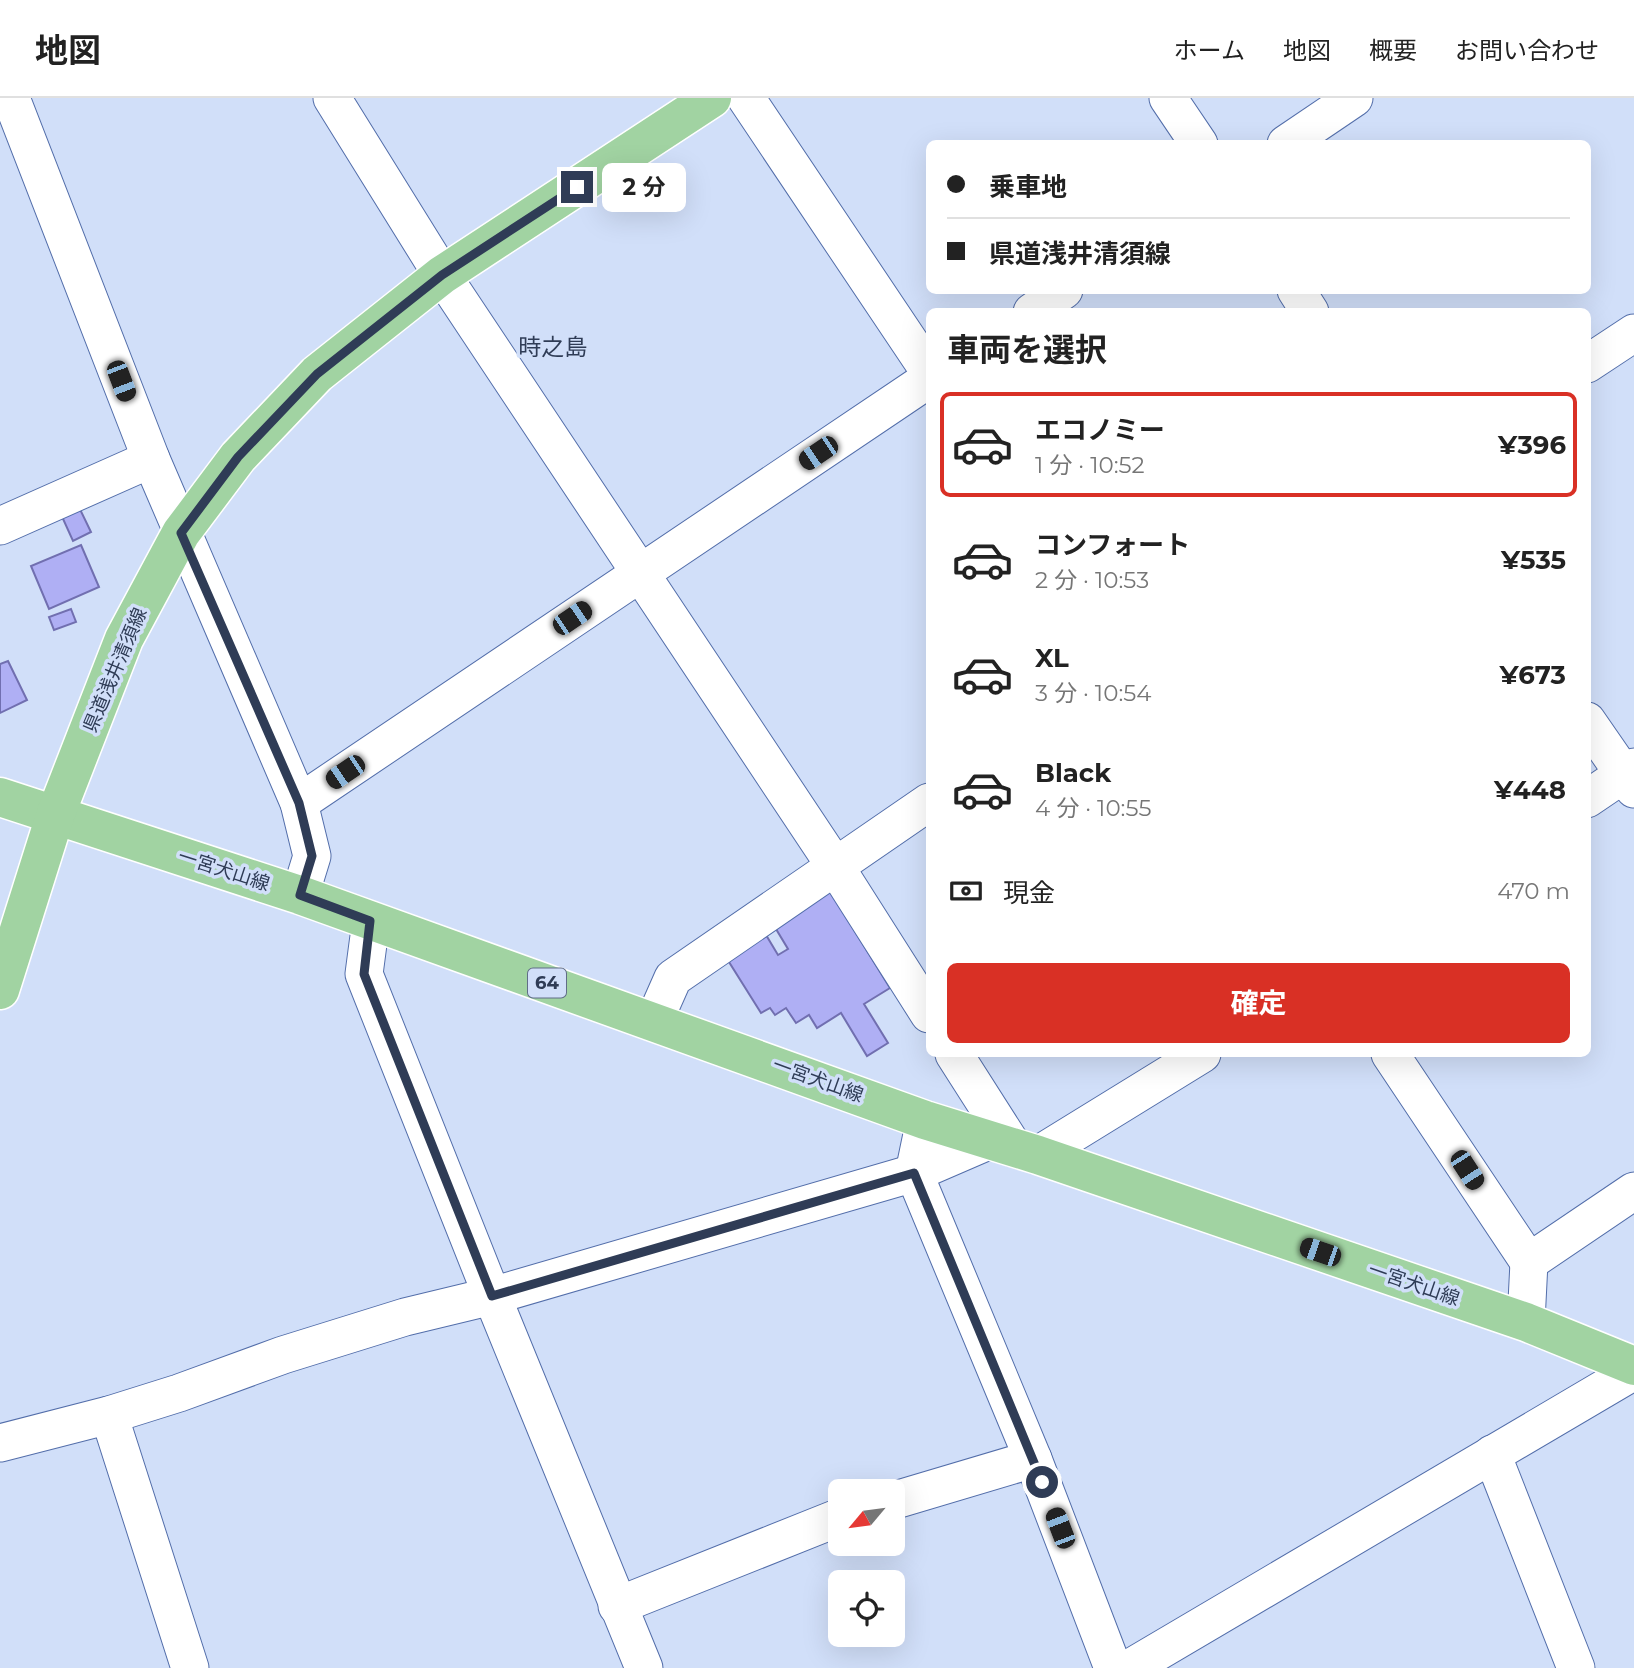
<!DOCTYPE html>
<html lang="ja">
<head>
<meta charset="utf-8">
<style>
	:root { --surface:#fff; --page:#f2f2f2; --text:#222; --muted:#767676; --line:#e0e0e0; --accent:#d93025 }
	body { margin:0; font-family:Montserrat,"Noto Sans JP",sans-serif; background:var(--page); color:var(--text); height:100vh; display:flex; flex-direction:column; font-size:26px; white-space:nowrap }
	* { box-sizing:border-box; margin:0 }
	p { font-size:23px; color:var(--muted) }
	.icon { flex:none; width:38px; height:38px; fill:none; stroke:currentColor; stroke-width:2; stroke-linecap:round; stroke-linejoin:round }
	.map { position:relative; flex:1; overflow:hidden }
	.sheet { position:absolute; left:926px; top:210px; width:665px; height:749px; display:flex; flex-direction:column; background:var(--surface); border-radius:10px; box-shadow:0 7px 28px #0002 }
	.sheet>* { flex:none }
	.hud { position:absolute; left:926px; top:42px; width:665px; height:154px; border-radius:10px; box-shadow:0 7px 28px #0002; display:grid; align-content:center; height:154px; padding:0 21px; background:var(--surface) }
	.needle { width:46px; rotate:241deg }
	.controls { position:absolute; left:828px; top:1381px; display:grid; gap:14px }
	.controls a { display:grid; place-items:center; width:77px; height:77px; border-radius:10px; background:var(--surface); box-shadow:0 7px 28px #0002; font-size:35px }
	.end { position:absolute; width:32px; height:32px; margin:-16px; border:9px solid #2f3c56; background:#fff; box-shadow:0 0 0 4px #fff }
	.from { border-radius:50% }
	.bubble { position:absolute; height:49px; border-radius:10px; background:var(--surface); box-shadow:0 7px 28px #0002; font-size:23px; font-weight:700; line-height:49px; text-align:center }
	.car { position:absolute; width:21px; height:42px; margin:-21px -10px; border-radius:9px; box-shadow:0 0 5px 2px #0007; background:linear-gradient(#222 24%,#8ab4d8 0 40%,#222 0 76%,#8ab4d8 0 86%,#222 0) }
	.hud b { display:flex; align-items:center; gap:24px; height:66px; font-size:26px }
	.hud b+b { border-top:2px solid var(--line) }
	.hud i { width:18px; height:18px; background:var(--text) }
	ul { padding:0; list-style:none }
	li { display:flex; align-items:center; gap:21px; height:105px; margin:0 14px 10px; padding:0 7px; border:4px solid transparent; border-radius:10px }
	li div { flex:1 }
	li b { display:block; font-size:26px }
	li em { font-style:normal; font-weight:700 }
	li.selected { border-color:var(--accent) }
	li>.icon { width:63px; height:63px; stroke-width:1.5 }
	h2 { padding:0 21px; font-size:32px; line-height:84px }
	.pay { display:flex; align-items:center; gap:18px; height:77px; padding:0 21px; font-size:26px }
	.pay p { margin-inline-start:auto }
	.cta { display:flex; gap:14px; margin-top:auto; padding:14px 21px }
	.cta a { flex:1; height:80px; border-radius:10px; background:var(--accent); color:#fff; font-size:28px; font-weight:700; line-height:80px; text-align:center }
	header { display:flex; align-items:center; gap:42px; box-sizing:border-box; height:98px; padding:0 35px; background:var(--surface); border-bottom:2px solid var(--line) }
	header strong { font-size:33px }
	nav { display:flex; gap:38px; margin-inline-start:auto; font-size:24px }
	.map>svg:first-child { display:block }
</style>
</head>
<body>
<header>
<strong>地図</strong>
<nav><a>ホーム</a><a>地図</a><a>概要</a><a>お問い合わせ</a></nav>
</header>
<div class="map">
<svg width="1634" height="1570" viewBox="0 0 1634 1570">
	<rect width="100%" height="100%" fill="#d1dff9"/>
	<g fill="#afaff4" stroke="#716fb0" stroke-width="2">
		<path d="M76 403 91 434 73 443 59 412Z"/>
		<path d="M81 447 99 489 49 511 31 468Z"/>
		<path d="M71 511 76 524 54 532 49 519Z"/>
		<path d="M8 563 27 602 0 615V566Z"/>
		<path d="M826 786 890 890 864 906 888 945 867 958 841 915 817 930 809 917 796 925 786 910 775 917 770 910 761 915 724 856 763 832 778 857 788 851 770 821Z"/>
	</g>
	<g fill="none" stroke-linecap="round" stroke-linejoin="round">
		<defs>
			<g id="minor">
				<path d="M11 0 151 361 299 705 312 758 300 797"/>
				<path d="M332 0 442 177 835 768 929 916"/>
				<path d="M746 0 929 273"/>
				<path d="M1168 0 1199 46"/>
				<path d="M1286 46 1354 0"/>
				<path d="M1296 192 1310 214"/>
				<path d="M1032 214 1064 192"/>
				<path d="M1587 266 1634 235"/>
				<path d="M0 428 151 361"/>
				<path d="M1587 623 1634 691"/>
				<path d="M1587 701 1634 669"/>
				<path d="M299 705 929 281"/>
				<path d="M371 823 364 876 492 1198 644 1570"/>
				<path d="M654 923 673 880 929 704"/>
				<path d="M954 956 1014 1050"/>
				<path d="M1390 956 1529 1164"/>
				<path d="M925 1022 914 1075 1033 1361 1113 1570"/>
				<path d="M1038 1057 1202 956"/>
				<path d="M1526 1224 1529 1164 1634 1093"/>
				<path d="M109 1317 190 1570"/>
				<path d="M0 1345 109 1317 179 1295 283 1257 405 1219 492 1198 914 1075 988 1043"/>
				<path d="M1492 1356 1576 1570"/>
				<path d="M892 1403 1033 1361"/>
				<path d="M617 1508 840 1419"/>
				<path d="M1130 1570 1634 1273"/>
			</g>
			<g id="major">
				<path d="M0 699 300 797 925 1022 1038 1057 1526 1224 1634 1268"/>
				<path d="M0 892 55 718 124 541 181 435 238 359 317 276 442 177 712 0"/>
			</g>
		</defs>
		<use href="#minor" stroke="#536eaa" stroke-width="39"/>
		<use href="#major" stroke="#fff" stroke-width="41"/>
		<use href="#minor" stroke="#fff" stroke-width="37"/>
		<use href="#major" stroke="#a1d3a2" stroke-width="38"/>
	</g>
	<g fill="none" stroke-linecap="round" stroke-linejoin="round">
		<path stroke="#2f3c56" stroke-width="9" d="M577 89 442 177 317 276 238 359 181 435 299 705 312 758 300 797 370 823 364 876 492 1198 914 1075 1042 1384"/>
	</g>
	<g text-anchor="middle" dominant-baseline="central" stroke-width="7" stroke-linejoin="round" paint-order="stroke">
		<rect fill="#d1dff9" stroke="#606d87" stroke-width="2" x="528" y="870.5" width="38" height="29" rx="5"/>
		<g font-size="18" font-weight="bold" fill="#2f3c56">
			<text x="547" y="885">64</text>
		</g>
		<g font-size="19" fill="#2f3c56" stroke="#d1dff9">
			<text transform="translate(115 572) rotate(-67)">県道浅井清須線</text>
			<text transform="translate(224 772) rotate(18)">一宮犬山線</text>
			<text transform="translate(818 982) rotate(20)">一宮犬山線</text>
			<text transform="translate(1414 1186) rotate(19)">一宮犬山線</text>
		</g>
		<g font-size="23" fill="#2f3c56" stroke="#d1dff9">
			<text x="553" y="249">時之島</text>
		</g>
	</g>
</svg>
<div class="controls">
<a><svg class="needle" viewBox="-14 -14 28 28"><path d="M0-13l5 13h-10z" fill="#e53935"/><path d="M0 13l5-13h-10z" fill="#767676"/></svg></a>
<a><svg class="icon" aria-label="locate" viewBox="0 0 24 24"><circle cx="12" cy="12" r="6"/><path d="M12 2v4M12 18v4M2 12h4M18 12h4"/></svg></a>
</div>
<i class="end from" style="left:1042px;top:1384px"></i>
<i class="end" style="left:577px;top:89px"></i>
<div class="bubble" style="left:602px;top:65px;width:84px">2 分</div>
<i class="car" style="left:121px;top:283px;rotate:159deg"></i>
<i class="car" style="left:818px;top:355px;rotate:236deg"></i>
<i class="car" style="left:572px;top:520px;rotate:56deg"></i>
<i class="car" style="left:345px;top:674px;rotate:236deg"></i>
<i class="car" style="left:1467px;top:1072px;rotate:147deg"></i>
<i class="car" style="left:1320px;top:1154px;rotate:289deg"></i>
<i class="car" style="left:1060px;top:1430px;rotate:339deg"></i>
<div class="hud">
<b><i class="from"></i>乗車地</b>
<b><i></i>県道浅井清須線</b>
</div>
<section class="sheet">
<h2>車両を選択</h2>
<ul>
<li class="selected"><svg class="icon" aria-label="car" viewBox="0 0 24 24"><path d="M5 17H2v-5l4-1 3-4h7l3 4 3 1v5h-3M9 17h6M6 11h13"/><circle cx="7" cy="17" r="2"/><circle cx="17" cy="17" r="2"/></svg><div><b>エコノミー</b><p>1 分 · 10:52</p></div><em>¥396</em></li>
<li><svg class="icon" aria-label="car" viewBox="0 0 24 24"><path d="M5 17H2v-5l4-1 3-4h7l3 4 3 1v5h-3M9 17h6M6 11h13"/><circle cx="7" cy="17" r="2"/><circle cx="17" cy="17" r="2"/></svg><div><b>コンフォート</b><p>2 分 · 10:53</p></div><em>¥535</em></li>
<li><svg class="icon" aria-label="car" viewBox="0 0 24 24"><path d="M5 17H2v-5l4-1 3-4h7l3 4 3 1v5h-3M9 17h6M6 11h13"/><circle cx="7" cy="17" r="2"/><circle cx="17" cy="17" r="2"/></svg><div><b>XL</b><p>3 分 · 10:54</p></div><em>¥673</em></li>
<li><svg class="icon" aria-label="car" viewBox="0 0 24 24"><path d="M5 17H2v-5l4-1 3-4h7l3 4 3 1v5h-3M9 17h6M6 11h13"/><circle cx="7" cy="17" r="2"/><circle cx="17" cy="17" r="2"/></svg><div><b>Black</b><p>4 分 · 10:55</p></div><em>¥448</em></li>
</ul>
<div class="pay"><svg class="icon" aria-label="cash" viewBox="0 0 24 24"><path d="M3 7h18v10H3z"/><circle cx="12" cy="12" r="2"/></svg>現金<p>470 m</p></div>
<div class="cta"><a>確定</a></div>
</section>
</div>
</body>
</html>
